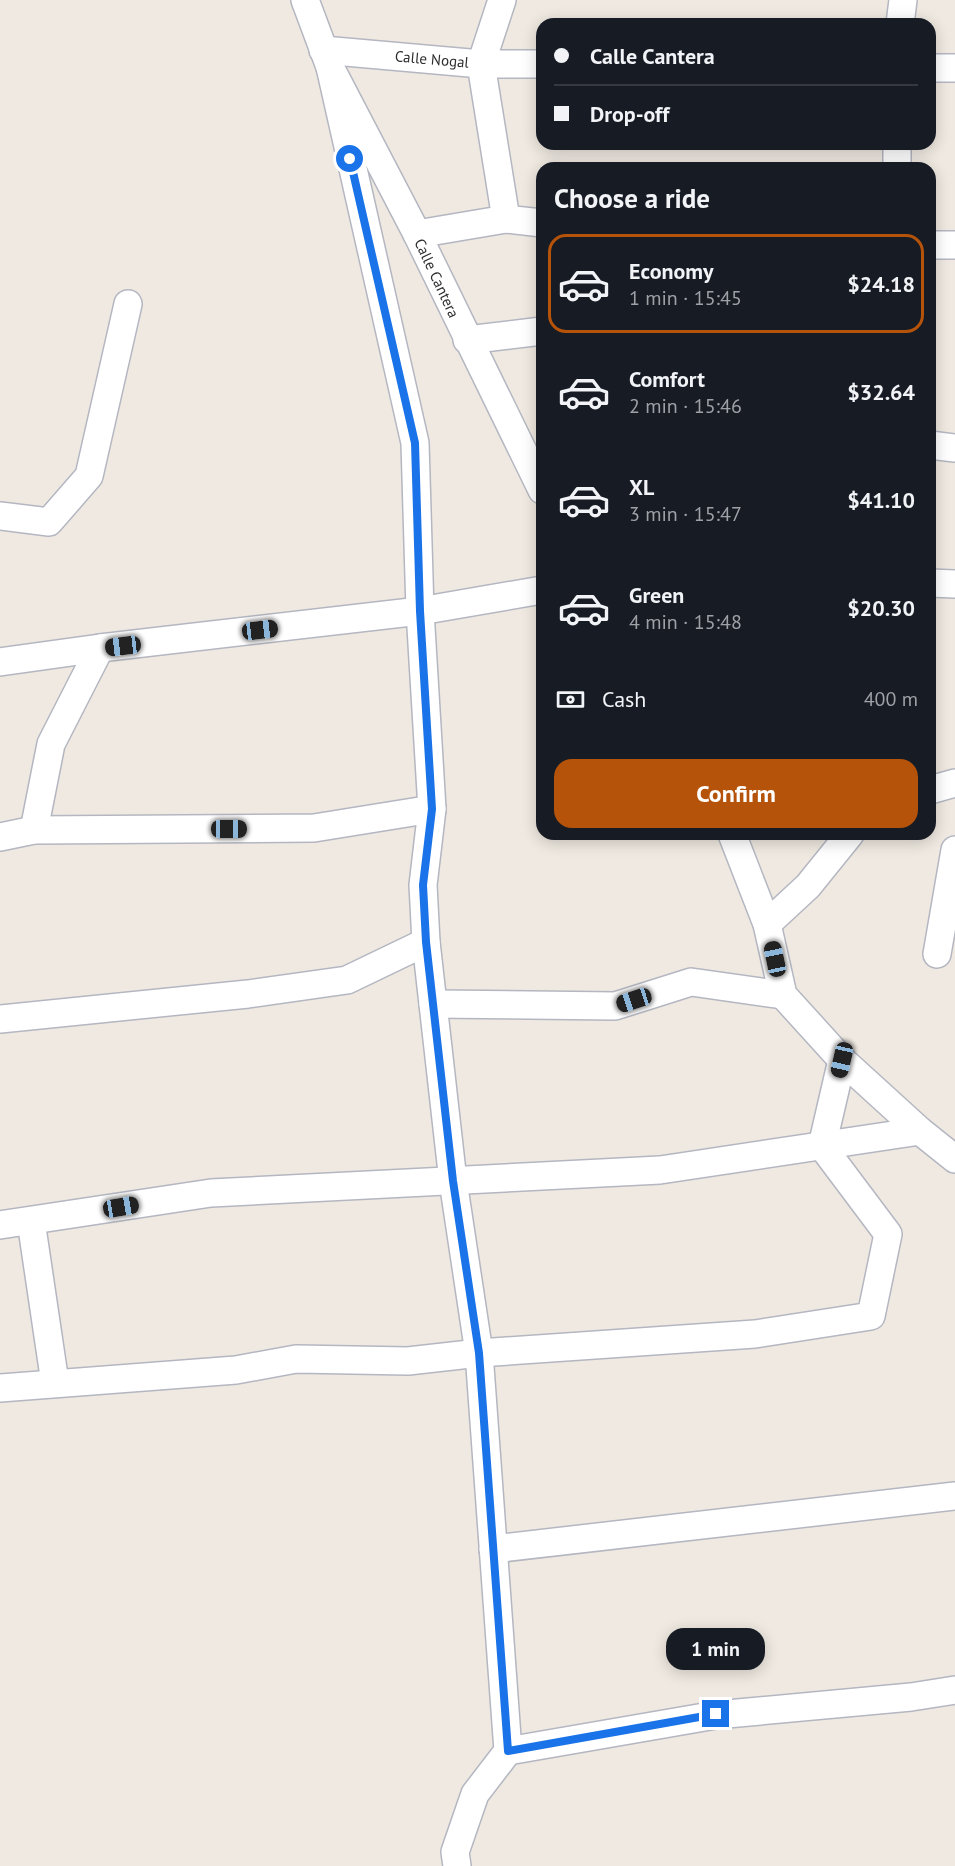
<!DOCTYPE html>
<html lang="en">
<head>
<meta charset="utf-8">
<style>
	:root { --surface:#171b24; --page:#20242c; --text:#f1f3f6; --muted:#9ea1a6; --line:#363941; --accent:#b45309 }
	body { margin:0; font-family:"PT Sans",sans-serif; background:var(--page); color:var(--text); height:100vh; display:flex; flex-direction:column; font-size:22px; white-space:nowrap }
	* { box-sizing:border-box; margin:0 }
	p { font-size:20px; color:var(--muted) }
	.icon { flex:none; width:33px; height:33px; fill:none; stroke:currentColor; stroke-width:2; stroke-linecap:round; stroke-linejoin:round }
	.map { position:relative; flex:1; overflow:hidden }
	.side { position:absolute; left:536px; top:162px; width:400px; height:678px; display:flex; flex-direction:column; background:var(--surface); border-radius:18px; box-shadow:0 3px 15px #0003 }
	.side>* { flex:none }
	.hud { position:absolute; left:536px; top:18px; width:400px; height:132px; border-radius:18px; box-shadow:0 3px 15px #0003; display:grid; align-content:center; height:132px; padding:0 18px; background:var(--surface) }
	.end { position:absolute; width:27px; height:27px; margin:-14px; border:8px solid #1a73e8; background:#fff; box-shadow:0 0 0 3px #fff }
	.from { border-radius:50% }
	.bubble { position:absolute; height:42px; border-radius:18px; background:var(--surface); box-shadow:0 3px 15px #0003; font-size:20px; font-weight:800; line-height:42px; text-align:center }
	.car { position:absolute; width:18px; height:36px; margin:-18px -9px; border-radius:8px; box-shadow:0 0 4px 2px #0007; background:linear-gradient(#222 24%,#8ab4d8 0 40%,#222 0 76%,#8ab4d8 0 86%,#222 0) }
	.hud b { display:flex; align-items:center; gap:21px; height:57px; font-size:22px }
	.hud b+b { border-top:2px solid var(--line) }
	.hud i { width:15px; height:15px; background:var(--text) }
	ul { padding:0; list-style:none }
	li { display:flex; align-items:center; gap:18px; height:99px; margin:0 12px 9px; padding:0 6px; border:3px solid transparent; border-radius:18px }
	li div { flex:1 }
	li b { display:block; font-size:22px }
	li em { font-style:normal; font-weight:800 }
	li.active { border-color:var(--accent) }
	li>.icon { width:54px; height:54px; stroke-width:1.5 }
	h2 { padding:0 18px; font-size:27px; line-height:72px }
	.pay { display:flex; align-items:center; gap:15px; height:66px; padding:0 18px; font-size:22px }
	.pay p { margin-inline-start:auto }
	.cta { display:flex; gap:12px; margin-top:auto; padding:12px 18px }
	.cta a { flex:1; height:69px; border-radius:18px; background:var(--accent); color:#fff; font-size:24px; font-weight:800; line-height:69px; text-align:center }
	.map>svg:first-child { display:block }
</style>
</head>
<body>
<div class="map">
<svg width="955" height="1866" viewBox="0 0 955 1866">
	<rect width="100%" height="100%" fill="#efe9e1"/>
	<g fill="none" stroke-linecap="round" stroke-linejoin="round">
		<defs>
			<g id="street">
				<path d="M305 0 330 67 417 234 542 490"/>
				<path d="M900 24 903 0"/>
				<path d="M323 50 481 64H542"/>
				<path d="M330 67 415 443 420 611 432 809 423 885 426 942 453 1181 479 1353 508 1751 475 1794 455 1852 457 1866"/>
				<path d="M930 68H955"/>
				<path d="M897 144V168"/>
				<path d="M506 219 542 223"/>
				<path d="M417 234 506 219 481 64 502 0"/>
				<path d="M930 245H955"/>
				<path d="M467 340 542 331"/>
				<path d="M930 445 955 448"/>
				<path d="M0 516 49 522 89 476 128 304"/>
				<path d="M930 583 955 584"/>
				<path d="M0 662 100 648 420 611 542 590"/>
				<path d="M930 790 955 783"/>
				<path d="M34 830 51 744 100 648"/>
				<path d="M732 834 767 924 783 995 842 1060 920 1131 955 1159"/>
				<path d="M0 837 34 830 314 828 432 809"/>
				<path d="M767 924 808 886 850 834"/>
				<path d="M937 954 955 850"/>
				<path d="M433 1004 615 1006 691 982 783 995"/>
				<path d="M0 1019 248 994 347 980 426 942"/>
				<path d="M31 1221 55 1383"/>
				<path d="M0 1225 211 1193 660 1170 920 1131"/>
				<path d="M0 1388 236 1370 296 1359 408 1361 479 1353 755 1334 871 1316 888 1234 822 1146 842 1060"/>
				<path d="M493 1549 955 1496"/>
				<path d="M508 1751 716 1715 911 1697 955 1690"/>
			</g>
		</defs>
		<use href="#street" stroke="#b4b7c1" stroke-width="30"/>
		<use href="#street" stroke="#fff" stroke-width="27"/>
	</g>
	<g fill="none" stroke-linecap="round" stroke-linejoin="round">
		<path stroke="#1a73e8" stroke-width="8" d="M350 159 415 443 420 611 432 809 423 885 426 942 453 1181 479 1353 508 1751 716 1714"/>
	</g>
	<g text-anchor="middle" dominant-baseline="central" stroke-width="4.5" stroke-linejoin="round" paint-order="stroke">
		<g font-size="15" fill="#2e2e2e" stroke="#fff">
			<text transform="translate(432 59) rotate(5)">Calle Nogal</text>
			<text transform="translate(437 278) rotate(65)">Calle Cantera</text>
		</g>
	</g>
</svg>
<i class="end from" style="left:350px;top:159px"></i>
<i class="end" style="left:716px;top:1714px"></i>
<div class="bubble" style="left:666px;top:1628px;width:99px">1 min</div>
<i class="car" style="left:260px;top:630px;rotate:83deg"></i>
<i class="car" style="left:123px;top:646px;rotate:263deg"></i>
<i class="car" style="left:229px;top:829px;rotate:90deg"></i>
<i class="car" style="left:775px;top:959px;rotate:348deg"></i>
<i class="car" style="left:634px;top:1000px;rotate:252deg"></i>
<i class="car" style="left:842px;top:1060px;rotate:193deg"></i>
<i class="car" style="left:121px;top:1207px;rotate:81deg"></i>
<div class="hud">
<b><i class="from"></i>Calle Cantera</b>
<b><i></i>Drop-off</b>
</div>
<section class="side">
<h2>Choose a ride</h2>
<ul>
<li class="active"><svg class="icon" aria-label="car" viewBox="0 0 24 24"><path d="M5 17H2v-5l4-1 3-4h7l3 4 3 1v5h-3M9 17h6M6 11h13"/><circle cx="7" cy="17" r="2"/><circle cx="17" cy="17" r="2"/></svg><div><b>Economy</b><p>1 min · 15:45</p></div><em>$24.18</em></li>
<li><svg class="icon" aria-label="car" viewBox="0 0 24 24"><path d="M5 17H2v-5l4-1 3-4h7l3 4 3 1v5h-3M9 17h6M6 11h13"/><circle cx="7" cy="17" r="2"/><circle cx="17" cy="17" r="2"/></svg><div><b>Comfort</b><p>2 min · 15:46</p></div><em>$32.64</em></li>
<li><svg class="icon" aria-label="car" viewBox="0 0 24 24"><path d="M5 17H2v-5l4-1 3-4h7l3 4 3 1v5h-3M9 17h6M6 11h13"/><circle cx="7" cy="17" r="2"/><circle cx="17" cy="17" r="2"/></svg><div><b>XL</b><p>3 min · 15:47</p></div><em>$41.10</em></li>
<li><svg class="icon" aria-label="car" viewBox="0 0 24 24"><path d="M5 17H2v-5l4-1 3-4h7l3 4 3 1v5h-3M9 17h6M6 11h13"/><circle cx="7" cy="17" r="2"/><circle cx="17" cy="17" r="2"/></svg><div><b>Green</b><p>4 min · 15:48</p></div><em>$20.30</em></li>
</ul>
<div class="pay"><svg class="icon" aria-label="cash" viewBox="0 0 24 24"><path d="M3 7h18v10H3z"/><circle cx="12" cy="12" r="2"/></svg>Cash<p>400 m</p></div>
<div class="cta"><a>Confirm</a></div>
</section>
</div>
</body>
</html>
